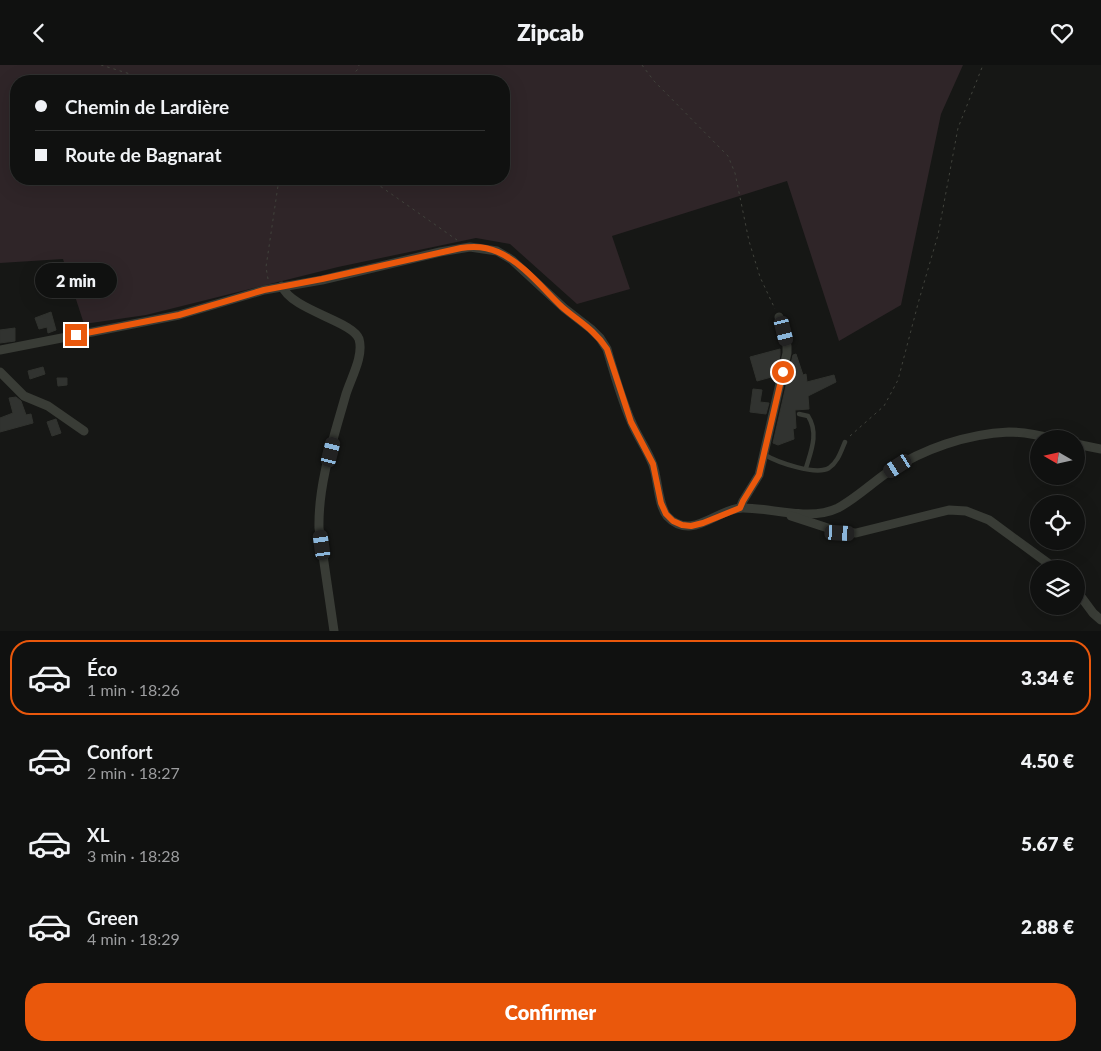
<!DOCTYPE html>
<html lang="fr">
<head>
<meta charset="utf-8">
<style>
	:root { --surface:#101110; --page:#191a19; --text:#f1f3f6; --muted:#9c9d9f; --line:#303130; --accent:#ea580c }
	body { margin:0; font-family:Lato,sans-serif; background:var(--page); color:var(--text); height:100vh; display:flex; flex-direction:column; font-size:19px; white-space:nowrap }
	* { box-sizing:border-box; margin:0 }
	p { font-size:16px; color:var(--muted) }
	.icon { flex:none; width:28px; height:28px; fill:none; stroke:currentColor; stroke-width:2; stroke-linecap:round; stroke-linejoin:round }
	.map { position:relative; height:566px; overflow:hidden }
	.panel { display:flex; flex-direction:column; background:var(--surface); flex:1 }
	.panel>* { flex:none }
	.guide { position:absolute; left:10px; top:10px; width:500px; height:110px; border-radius:20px; box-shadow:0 5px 20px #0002,0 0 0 1px var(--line); display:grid; align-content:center; height:110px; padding:0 25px; background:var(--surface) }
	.needle { width:32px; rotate:279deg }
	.fabs { position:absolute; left:1030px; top:365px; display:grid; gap:10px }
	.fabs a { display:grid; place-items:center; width:55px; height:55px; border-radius:50%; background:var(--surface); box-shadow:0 5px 20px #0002,0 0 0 1px var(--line); font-size:25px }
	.end { position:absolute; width:22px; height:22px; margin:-11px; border:6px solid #ea580c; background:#fff; box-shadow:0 0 0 2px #fff }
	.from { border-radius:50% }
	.bubble { position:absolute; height:35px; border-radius:18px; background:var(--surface); box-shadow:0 5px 20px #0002,0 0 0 1px var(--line); font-size:16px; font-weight:800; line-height:35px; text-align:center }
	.car { position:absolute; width:15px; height:30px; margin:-15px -8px; border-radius:6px; box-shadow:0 0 4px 1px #0007; background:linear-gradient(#222 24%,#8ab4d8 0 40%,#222 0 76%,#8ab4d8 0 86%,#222 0) }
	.guide b { display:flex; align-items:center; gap:18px; height:48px; font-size:19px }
	.guide b+b { border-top:1px solid var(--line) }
	.guide i { width:12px; height:12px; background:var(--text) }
	ul { padding:9px 0 0; list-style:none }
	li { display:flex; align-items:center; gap:15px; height:75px; margin:0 10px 8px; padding:0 15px; border:2px solid transparent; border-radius:20px }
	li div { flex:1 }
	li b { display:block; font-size:19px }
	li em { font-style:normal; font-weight:800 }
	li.current { border-color:var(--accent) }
	li>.icon { width:45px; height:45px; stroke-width:1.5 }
	.action { display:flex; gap:10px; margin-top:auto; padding:10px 25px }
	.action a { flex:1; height:58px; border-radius:20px; background:var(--accent); color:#fff; font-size:20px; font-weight:800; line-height:58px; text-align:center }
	header { display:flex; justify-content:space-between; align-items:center; height:65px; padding:0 25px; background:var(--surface); font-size:22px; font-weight:800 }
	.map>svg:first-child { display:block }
</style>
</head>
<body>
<header><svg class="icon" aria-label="back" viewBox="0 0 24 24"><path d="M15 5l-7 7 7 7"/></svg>Zipcab<svg class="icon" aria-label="heart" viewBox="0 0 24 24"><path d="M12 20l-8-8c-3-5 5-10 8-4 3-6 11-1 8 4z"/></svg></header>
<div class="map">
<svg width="1101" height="566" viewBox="0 0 1101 566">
	<rect width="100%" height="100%" fill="#161715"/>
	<path fill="#2f2528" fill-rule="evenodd" d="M0 0H963L941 49 901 240 839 276 787 116 612 171 630 224 577 239 510 179 476 173 338 202 146 250 84 259 63 194 0 198ZM16 16H504V114H16Z"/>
	<g fill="#313330" stroke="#31332f">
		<path d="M51 247 56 265 48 268 47 262 39 264 35 253Z"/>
		<path d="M15 263V276L0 278V265Z"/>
		<path d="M780 284V290L775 313V311L757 316 750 292Z"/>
		<path d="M796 289 803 310 806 309 807 317 834 310 836 317 808 331 809 344 795 345 796 363 793 364 794 374 778 380 773 378 793 290Z"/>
		<path d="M43 302 45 309 30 314 28 306Z"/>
		<path d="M57 313H67V320L58 321Z"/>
		<path d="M753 324 762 325 760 337 769 338 766 349 750 347Z"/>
		<path d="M16 332 21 336 26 350 31 349 33 358 0 367V353L13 348 9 333Z"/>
		<path d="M56 354 61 368 52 371 47 357Z"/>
	</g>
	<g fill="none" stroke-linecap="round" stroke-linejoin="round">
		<g stroke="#41433c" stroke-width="1" stroke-dasharray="2.5 4" stroke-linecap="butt">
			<path d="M101 0 153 16"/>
			<path d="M642 0 654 16 728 91 735 108 749 176 760 212 775 244"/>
			<path d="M347 16 358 4 359 0"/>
			<path d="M370 114 457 175"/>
			<path d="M268 214 266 202 279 114"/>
			<path d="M850 371 884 341 898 315 919 235 938 170 958 63 983 0"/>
		</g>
		<g stroke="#393c36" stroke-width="4.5">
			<path d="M799 349 808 351C819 368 811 386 806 403"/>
			<path d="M765 390C777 397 816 411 829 403 838 397 841 386 845 377"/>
		</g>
		<g stroke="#393c36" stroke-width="9">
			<path d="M282 221C291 245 353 256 359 274 364 291 351 313 346 329 334 372 318 418 319 463L334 566"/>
			<path d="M0 285 179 250 264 225 322 215 440 187 470 182 497 186 512 195 564 243 591 264 600 273 607 284C614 308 621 333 631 356 637 371 647 384 653 400 658 414 658 440 667 451 691 477 717 444 741 443 770 442 809 457 838 443 855 434 872 418 888 407 923 384 966 369 1009 367 1024 367 1039 370 1054 374"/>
			<path d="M0 307 24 331 48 341 84 366"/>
			<path d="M1076 379 1101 384"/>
			<path d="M740 443 743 436 759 410 787 288V281L779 252"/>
			<path d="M791 451 840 467 856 468 949 445 966 446 989 455 1056 504"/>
			<path d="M1076 525 1093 548 1101 555"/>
		</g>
	</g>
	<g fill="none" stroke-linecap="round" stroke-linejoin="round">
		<path stroke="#ea580c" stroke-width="6" d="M76 270 179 250 264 225 322 214 461 183C473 181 487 182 498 187 523 198 543 224 562 242 578 256 595 265 607 284L631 357 653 399 661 438 666 449 673 456 682 460 691 461 703 458 740 443 743 436 759 410 783 307"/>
	</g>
</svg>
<div class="fabs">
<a><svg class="needle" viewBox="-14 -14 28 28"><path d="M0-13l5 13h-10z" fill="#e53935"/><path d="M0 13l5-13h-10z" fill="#9c9d9f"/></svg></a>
<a><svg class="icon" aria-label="locate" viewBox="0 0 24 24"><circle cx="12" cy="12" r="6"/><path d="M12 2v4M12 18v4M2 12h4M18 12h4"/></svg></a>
<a><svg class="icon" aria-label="layers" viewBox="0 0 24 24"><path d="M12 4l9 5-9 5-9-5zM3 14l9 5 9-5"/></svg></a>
</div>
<i class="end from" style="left:783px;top:307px"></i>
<i class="end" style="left:76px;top:270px"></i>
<div class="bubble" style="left:35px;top:198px;width:82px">2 min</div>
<i class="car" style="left:784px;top:266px;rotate:166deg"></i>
<i class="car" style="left:331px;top:387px;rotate:14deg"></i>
<i class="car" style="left:898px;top:401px;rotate:238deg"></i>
<i class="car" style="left:840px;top:468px;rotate:93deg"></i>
<i class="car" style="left:322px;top:480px;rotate:352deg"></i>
<div class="guide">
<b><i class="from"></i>Chemin de Lardière</b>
<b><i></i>Route de Bagnarat</b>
</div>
</div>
<section class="panel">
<ul>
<li class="current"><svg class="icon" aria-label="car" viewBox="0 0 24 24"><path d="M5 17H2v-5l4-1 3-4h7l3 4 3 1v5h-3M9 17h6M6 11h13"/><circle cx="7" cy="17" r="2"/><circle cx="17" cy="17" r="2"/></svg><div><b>Éco</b><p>1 min · 18:26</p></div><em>3.34 €</em></li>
<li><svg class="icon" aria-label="car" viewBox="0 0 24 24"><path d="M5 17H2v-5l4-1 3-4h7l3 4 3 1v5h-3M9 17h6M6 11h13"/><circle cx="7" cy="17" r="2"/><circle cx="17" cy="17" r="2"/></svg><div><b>Confort</b><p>2 min · 18:27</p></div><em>4.50 €</em></li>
<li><svg class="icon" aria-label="car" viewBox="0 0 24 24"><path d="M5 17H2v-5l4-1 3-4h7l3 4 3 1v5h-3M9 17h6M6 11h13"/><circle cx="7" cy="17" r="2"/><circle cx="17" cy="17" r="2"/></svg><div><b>XL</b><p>3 min · 18:28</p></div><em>5.67 €</em></li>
<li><svg class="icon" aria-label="car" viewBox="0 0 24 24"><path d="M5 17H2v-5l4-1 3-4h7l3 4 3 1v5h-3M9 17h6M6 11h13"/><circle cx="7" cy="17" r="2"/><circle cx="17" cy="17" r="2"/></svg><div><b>Green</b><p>4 min · 18:29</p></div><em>2.88 €</em></li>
</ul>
<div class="action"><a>Confirmer</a></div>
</section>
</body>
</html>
